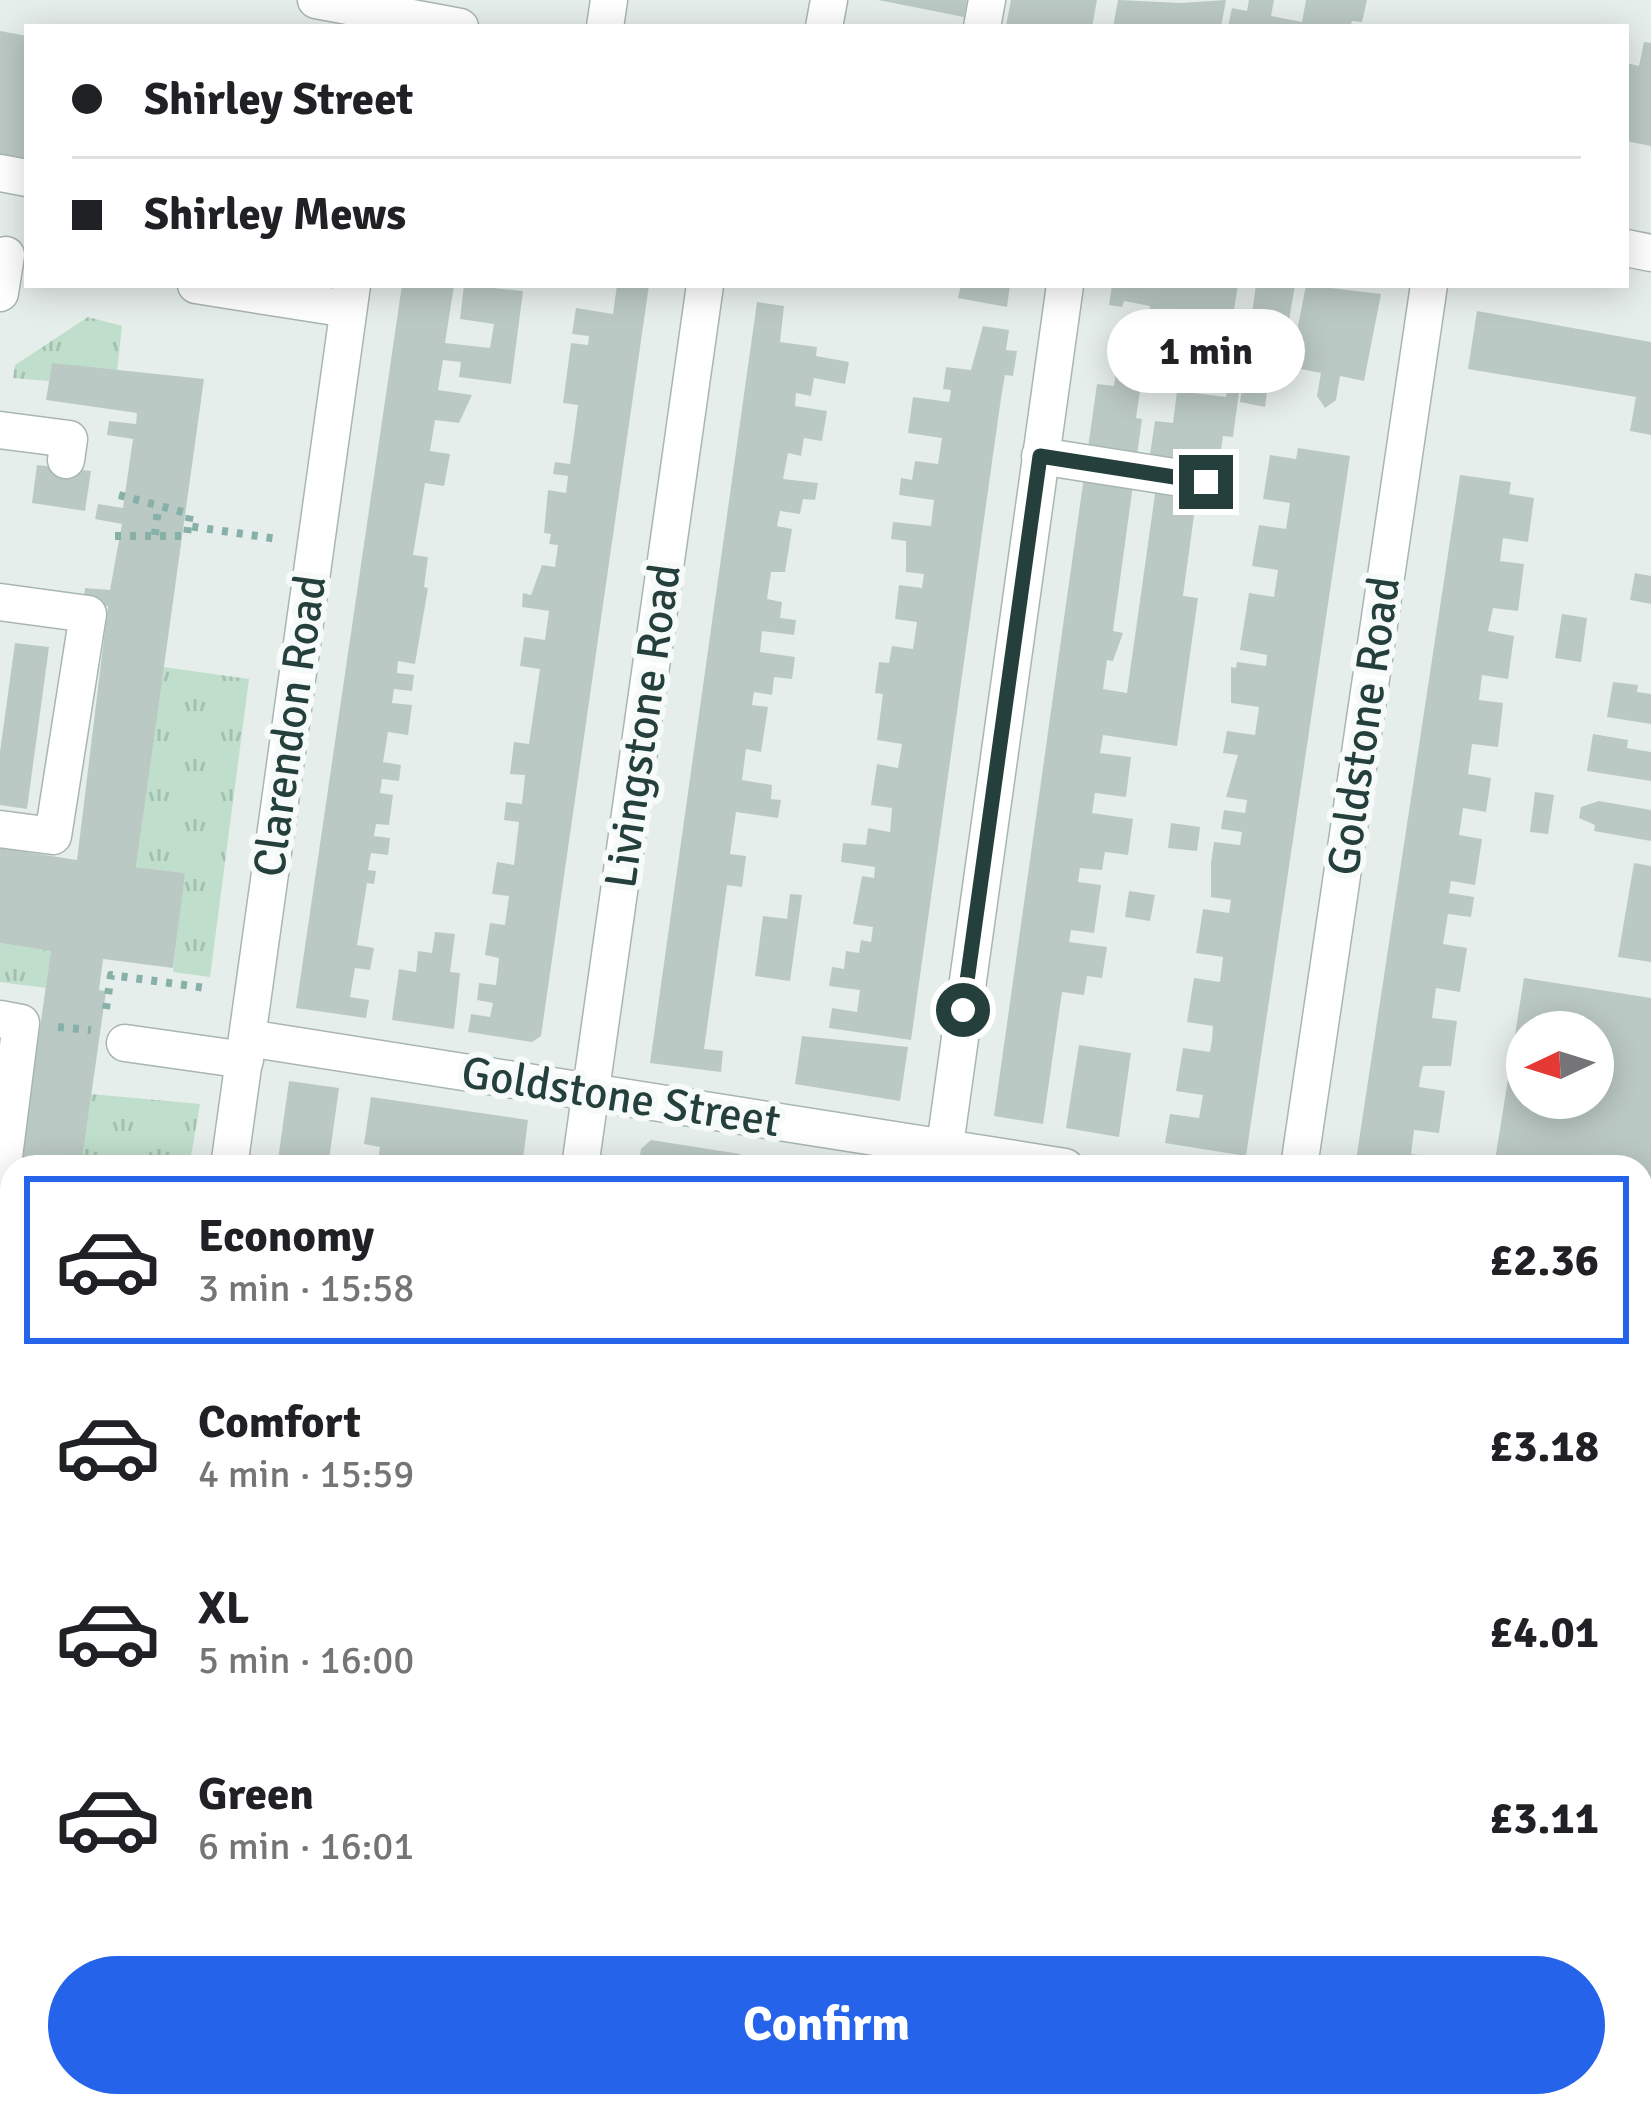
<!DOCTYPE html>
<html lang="en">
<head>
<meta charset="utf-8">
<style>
	:root { --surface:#fff; --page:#f2f2f2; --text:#202124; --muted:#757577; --line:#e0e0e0; --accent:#2563eb }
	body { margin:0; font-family:Signika,sans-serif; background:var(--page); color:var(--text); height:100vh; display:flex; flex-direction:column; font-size:45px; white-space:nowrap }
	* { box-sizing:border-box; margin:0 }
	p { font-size:39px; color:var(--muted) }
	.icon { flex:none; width:66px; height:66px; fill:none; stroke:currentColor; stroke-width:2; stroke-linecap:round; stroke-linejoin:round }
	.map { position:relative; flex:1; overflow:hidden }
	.drawer { position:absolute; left:0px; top:1155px; width:1653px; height:963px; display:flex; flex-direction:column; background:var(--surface); border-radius:36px 36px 0 0; box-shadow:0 6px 30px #0003 }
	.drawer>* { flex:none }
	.hud { position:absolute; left:24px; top:24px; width:1605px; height:264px; border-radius:0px; box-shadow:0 6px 30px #0003; display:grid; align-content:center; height:264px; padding:0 48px; background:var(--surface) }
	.needle { width:78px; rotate:266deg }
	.fabs { position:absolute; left:1506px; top:1011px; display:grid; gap:24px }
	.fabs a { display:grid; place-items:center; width:108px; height:108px; border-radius:50%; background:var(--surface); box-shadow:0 6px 30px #0003; font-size:60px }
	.end { position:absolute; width:54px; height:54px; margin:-27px; border:15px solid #25403c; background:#fff; box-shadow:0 0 0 6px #fff }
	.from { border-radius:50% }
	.bubble { position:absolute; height:84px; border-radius:42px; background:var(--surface); box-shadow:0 6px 30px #0003; font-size:39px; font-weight:700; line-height:84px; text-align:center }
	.hud b { display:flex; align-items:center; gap:42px; height:114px; font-size:45px }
	.hud b+b { border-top:3px solid var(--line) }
	.hud i { width:30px; height:30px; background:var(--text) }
	ul { padding:21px 0 0; list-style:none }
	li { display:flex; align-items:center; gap:36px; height:168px; margin:0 24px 18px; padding:0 24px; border:6px solid transparent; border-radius:0px }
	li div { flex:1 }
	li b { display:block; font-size:45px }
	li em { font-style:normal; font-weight:700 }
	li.current { border-color:var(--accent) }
	li>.icon { width:108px; height:108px; stroke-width:1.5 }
	.primary-button { display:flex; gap:24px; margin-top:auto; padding:24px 48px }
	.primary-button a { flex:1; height:138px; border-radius:72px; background:var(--accent); color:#fff; font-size:48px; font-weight:700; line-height:138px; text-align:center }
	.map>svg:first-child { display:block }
</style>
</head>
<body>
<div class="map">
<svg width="1651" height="2117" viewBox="0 0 1651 2117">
	<defs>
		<pattern id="grass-tufts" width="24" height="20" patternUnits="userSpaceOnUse" patternTransform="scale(3)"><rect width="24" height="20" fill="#bfdecb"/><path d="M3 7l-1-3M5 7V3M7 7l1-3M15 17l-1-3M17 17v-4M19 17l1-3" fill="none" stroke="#a4c0af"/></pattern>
	</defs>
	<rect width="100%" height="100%" fill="#e6eeeb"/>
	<g fill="url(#grass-tufts)">
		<path d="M88 317 122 326 117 372 53 364 49 381 13 378 15 365Z"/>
		<path d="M163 667 249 679 210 977 173 972 184 873 136 867Z"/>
		<path d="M0 943 51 951 46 988 0 982Z"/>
		<path d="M91 1094 200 1104 189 1167H81Z"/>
	</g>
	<g fill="#bbc9c5" fill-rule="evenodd">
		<path d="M878 0H967L964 17Z"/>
		<path d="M1011 0H1097L1092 27 1006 26Z"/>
		<path d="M1118 0 1181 3 1226 0 1221 27H1113Z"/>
		<path d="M1249 0H1274L1271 16 1302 22 1306 0H1367L1362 22 1352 21 1350 27H1228L1232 8 1247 11Z"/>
		<path d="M0 31 27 36V162L0 157Z"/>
		<path d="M1644 42 1651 43V146L1626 141V63L1639 66Z"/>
		<path d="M402 285H454L445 343 490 348 494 324 460 319 464 285 523 291 511 384 459 377 461 362 443 360 438 390 472 395 459 423 435 420 430 451 450 454 444 486 425 483 413 555 428 557 424 587 428 588 415 664 398 661 397 673 414 675 412 691 394 689 392 703 412 705 408 735 388 732 383 762 401 765 399 781 382 779 380 793 393 795 389 825 376 824 374 836 390 838 388 855 371 853 368 870 376 871 374 884 367 883 357 945 374 948 370 970 355 968 350 997 369 1000 366 1018 296 1008Z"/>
		<path d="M617 285H649L541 1036 532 1042 468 1032 471 1014 490 1017 493 1003 477 1000 479 983 496 985 499 958 485 955 490 923 505 925 509 896 492 894 497 862 514 865 519 822 504 820 506 802 522 804 525 775 510 774 514 742 529 744 540 669 520 666 524 637 545 640 549 611 522 607 523 593 531 595 542 565 555 567 558 545 549 544 551 534 544 533 548 490 566 493 568 476 553 474 555 462 570 464 578 405 563 403 571 343 588 345 589 336 572 334 576 308 613 314Z"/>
		<path d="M961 285H1010L1007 307 958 298Z"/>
		<path d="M1112 285H1238L1227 352 1197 347 1202 316 1175 311 1170 340 1146 336 1143 362 1110 358 1114 327 1147 331 1150 306 1124 301 1122 307 1109 305Z"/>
		<path d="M1256 285H1295L1285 343 1273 341 1265 407 1240 402Z"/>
		<path d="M1306 285 1381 294 1364 381 1340 376 1336 400 1325 408 1317 396 1321 373 1290 367Z"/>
		<path d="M757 302 784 306 780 342 817 347 816 356 849 362 845 384 814 378 811 396 796 393 795 406 827 411 822 441 804 438 801 456 788 453 783 479 818 483 815 500 803 499 800 514 780 511 777 526 792 529 785 572H771L767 599 782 602 780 618 796 620 794 635 762 631 760 652 795 657 792 679 774 677 772 695 754 692 752 705 768 707 761 752 746 749 742 780 772 785 771 799 781 800 778 818 736 812 730 854 746 856 742 887 727 885 704 1049 723 1051 721 1072 650 1063Z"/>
		<path d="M1477 311 1651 342V435L1630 431 1636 397 1468 369Z"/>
		<path d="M983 326 1009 330 1006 350 1017 351 1013 376 1005 375 1001 398 911 1040 829 1028 832 1008 857 1012 860 990 829 986 832 967 844 969 846 951 859 953 861 940 871 942 873 927 853 924 862 876 874 878 875 867 841 862 843 843 866 845 868 828 890 832 892 808 871 805 877 764 898 768 902 744 877 740 883 694 875 693 879 662 889 663 892 646 913 649 917 622 895 619 899 585 922 588 924 574 906 572V541L891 539 893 522 931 526 934 500 899 495 901 478 912 480 915 461 938 464 942 438 908 433 913 397 949 402 951 390 943 389 946 367 971 370Z"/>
		<path d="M52 363 204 379 136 867 185 873 173 968 103 959 99 990 106 991 81 1167H20L51 951 0 943V848L77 860 108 606 83 604 85 588 110 590 122 524 95 519 98 504 123 508 133 439 107 435 109 421 136 424 137 413 46 400Z"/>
		<path d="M1117 366 1143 370 1136 418 1142 419 1113 631 1123 633 1113 661 1107 660 1103 689 1127 693 1156 487 1197 493 1183 596 1198 598 1177 746 1103 735 1100 753 1131 757 1126 797 1095 793 1092 813 1133 819 1128 855 1105 852 1102 870 1080 868 1078 882 1101 885 1094 933 1071 930 1069 942 1107 947 1102 978 1087 976 1084 995 1062 992 1043 1124 994 1116 1097 384 1114 386Z"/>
		<path d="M1177 391 1226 397 1227 391 1239 392 1233 437 1223 436 1218 470 1149 461 1155 421 1173 423Z"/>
		<path d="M1298 448 1350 456 1246 1156 1165 1143 1170 1114 1199 1118 1203 1095 1176 1091 1183 1048 1210 1052 1212 1040 1213 1026 1187 1022 1194 978 1220 982 1223 957 1196 953 1200 929 1203 909 1229 913 1231 900 1211 897V863L1214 842 1240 845 1242 832 1221 829 1224 810 1245 813 1247 800 1226 797 1238 755 1223 753 1227 731 1255 735 1259 707 1231 703V667L1236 668 1237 662 1266 666 1267 655 1240 650 1249 593 1274 597 1278 570 1252 566 1255 547 1259 525 1286 529 1290 503 1263 499 1270 455 1296 459Z"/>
		<path d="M37 465 91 471 85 511 32 503Z"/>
		<path d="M1460 475 1511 482 1509 494 1534 498 1528 542 1503 538 1500 561 1524 564 1518 611 1493 608 1488 631 1514 636 1508 679 1482 675 1479 700 1503 703 1498 747 1472 744 1468 774 1491 778 1486 812 1463 808 1461 823 1459 835 1482 839 1475 885 1451 881 1449 893 1474 897 1471 917 1448 914 1443 944 1467 948 1460 992 1436 988 1432 1018 1457 1021 1451 1066H1423L1421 1074 1419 1087 1445 1091 1439 1133 1414 1130 1411 1154 1435 1157 1434 1167H1355Z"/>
		<path d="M1635 573 1651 576V604L1630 600Z"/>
		<path d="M1562 614 1587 618 1581 662 1555 658Z"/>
		<path d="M15 643 49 647 27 809 0 805V752Z"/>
		<path d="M1613 682 1638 685 1637 692 1651 694V724L1607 717Z"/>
		<path d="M1593 734 1628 740 1627 748 1651 752V781L1587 771Z"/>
		<path d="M1535 792 1554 795 1548 834 1530 832Z"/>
		<path d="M1599 801 1651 810V841L1594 831 1595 825 1579 818 1581 807Z"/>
		<path d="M1171 823 1200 827 1197 851 1168 848Z"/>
		<path d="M1634 863 1651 866V962L1618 957Z"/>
		<path d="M1129 891 1155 895 1150 921 1125 917Z"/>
		<path d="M790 894 802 895 790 981 755 976 763 916 787 919Z"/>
		<path d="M435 932 455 934 450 972 460 973 454 1029 392 1020 399 969 416 972 418 951 432 953Z"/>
		<path d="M1524 978 1651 998V1195L1641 1194V1167H1494ZM1527 1032H1593V1098H1527Z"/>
		<path d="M802 1036 908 1047 900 1101 795 1084Z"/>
		<path d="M1079 1045 1131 1053 1119 1137 1066 1128Z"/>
		<path d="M289 1081 339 1088 328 1167H277Z"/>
		<path d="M371 1097 528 1120 522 1167H486L426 1155 425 1167H377L380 1147 364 1144Z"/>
		<path d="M651 1140 740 1154 738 1167H638L641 1149Z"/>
		<path d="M9 1245 12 1804 8 1828 0 1826V1310Z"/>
		<path d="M0 1865 12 1867V1963L0 1961Z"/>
		<path d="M145 2106H195L194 2117H144Z"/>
		<path d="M314 2106H390L388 2117H339L340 2112Z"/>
		<path d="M504 2106H553L552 2117H502Z"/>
		<path d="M694 2106 711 2107 761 2106 760 2117H692Z"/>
		<path d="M854 2106H904L903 2117H853Z"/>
		<path d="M1026 2106H1103L1102 2117H1024Z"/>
		<path d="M1218 2106H1294L1292 2117H1216Z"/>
		<path d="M1336 2106H1373L1371 2117H1335Z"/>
		<path d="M1432 2106H1494L1493 2117H1431Z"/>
	</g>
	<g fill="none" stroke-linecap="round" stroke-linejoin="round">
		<defs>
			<g id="minor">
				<path d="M316 0 460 27"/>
				<path d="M605 27 609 0"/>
				<path d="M824 27 829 0"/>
				<path d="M982 27 987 0"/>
				<path d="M0 173 27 178"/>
				<path d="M1626 248 1651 253"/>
				<path d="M196 285 348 309"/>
				<path d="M0 293 6 255"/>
				<path d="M0 430 69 439 66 460"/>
				<path d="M1040 456 1206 482"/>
				<path d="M0 602 88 614 53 836 0 829"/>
				<path d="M0 1019 21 1023 0 1188"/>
				<path d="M248 1038 1065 1167"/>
				<path d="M125 1043 245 1060"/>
				<path d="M229 1167 352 285"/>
				<path d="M580 1167 705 285"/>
				<path d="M942 1167 1065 285"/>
				<path d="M1299 1167 1429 285"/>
				<path d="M1641 1252 1651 1254"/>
				<path d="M1641 1719 1651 1662"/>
				<path d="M0 2082 12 2083"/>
				<path d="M86 2117 88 2106"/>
				<path d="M444 2117 445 2106"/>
				<path d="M805 2117 806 2106"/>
				<path d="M1156 2117 1158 2106"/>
				<path d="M1572 2117 1574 2106"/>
			</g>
		</defs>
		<use href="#minor" stroke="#a8b6b3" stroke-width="39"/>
		<g stroke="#87b1a8" stroke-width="8" stroke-dasharray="6 9" stroke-linecap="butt">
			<path d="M119 495 190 514 188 526 278 539"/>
			<path d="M155 535 158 509"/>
			<path d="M115 536H187L188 526"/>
			<path d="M106 1009 111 975 206 988"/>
			<path d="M58 1027 91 1030"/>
		</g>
		<use href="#minor" stroke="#fff" stroke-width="36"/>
	</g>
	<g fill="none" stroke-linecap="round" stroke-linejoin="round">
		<path stroke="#25403c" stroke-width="15" d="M963 1010 1040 456 1206 482"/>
	</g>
	<g text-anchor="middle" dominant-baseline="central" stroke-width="12" stroke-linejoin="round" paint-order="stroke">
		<g font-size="45" fill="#25403c" stroke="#f6faf9">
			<text transform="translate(290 726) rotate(-82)">Clarendon Road</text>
			<text transform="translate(643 726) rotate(-82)">Livingstone Road</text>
			<text transform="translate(1364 726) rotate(-82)">Goldstone Road</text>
			<text transform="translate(621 1097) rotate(9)">Goldstone Street</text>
		</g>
	</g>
</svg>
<div class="fabs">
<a><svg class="needle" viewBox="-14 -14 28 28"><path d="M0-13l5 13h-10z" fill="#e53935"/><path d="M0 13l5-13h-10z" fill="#757577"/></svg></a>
</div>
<i class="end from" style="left:963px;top:1010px"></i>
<i class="end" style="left:1206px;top:482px"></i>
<div class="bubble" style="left:1107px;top:309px;width:198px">1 min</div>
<div class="hud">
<b><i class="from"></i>Shirley Street</b>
<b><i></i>Shirley Mews</b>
</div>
<section class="drawer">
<ul>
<li class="current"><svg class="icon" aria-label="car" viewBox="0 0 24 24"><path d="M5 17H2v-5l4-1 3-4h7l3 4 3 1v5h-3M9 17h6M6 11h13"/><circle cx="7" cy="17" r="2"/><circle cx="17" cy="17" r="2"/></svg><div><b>Economy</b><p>3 min · 15:58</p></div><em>£2.36</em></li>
<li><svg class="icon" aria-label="car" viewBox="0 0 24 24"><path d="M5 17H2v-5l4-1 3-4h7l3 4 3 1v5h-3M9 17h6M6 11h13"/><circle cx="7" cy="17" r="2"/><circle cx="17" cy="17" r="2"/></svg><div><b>Comfort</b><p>4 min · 15:59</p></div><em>£3.18</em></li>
<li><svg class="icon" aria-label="car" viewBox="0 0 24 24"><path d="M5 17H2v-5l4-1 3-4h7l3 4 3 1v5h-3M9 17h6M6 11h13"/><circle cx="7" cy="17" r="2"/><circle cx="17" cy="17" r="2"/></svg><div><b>XL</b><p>5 min · 16:00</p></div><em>£4.01</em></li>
<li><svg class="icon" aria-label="car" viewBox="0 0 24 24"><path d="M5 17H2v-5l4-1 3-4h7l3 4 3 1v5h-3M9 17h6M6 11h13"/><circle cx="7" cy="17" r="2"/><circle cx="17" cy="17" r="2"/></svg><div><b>Green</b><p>6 min · 16:01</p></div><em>£3.11</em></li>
</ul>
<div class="primary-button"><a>Confirm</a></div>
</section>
</div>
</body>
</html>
